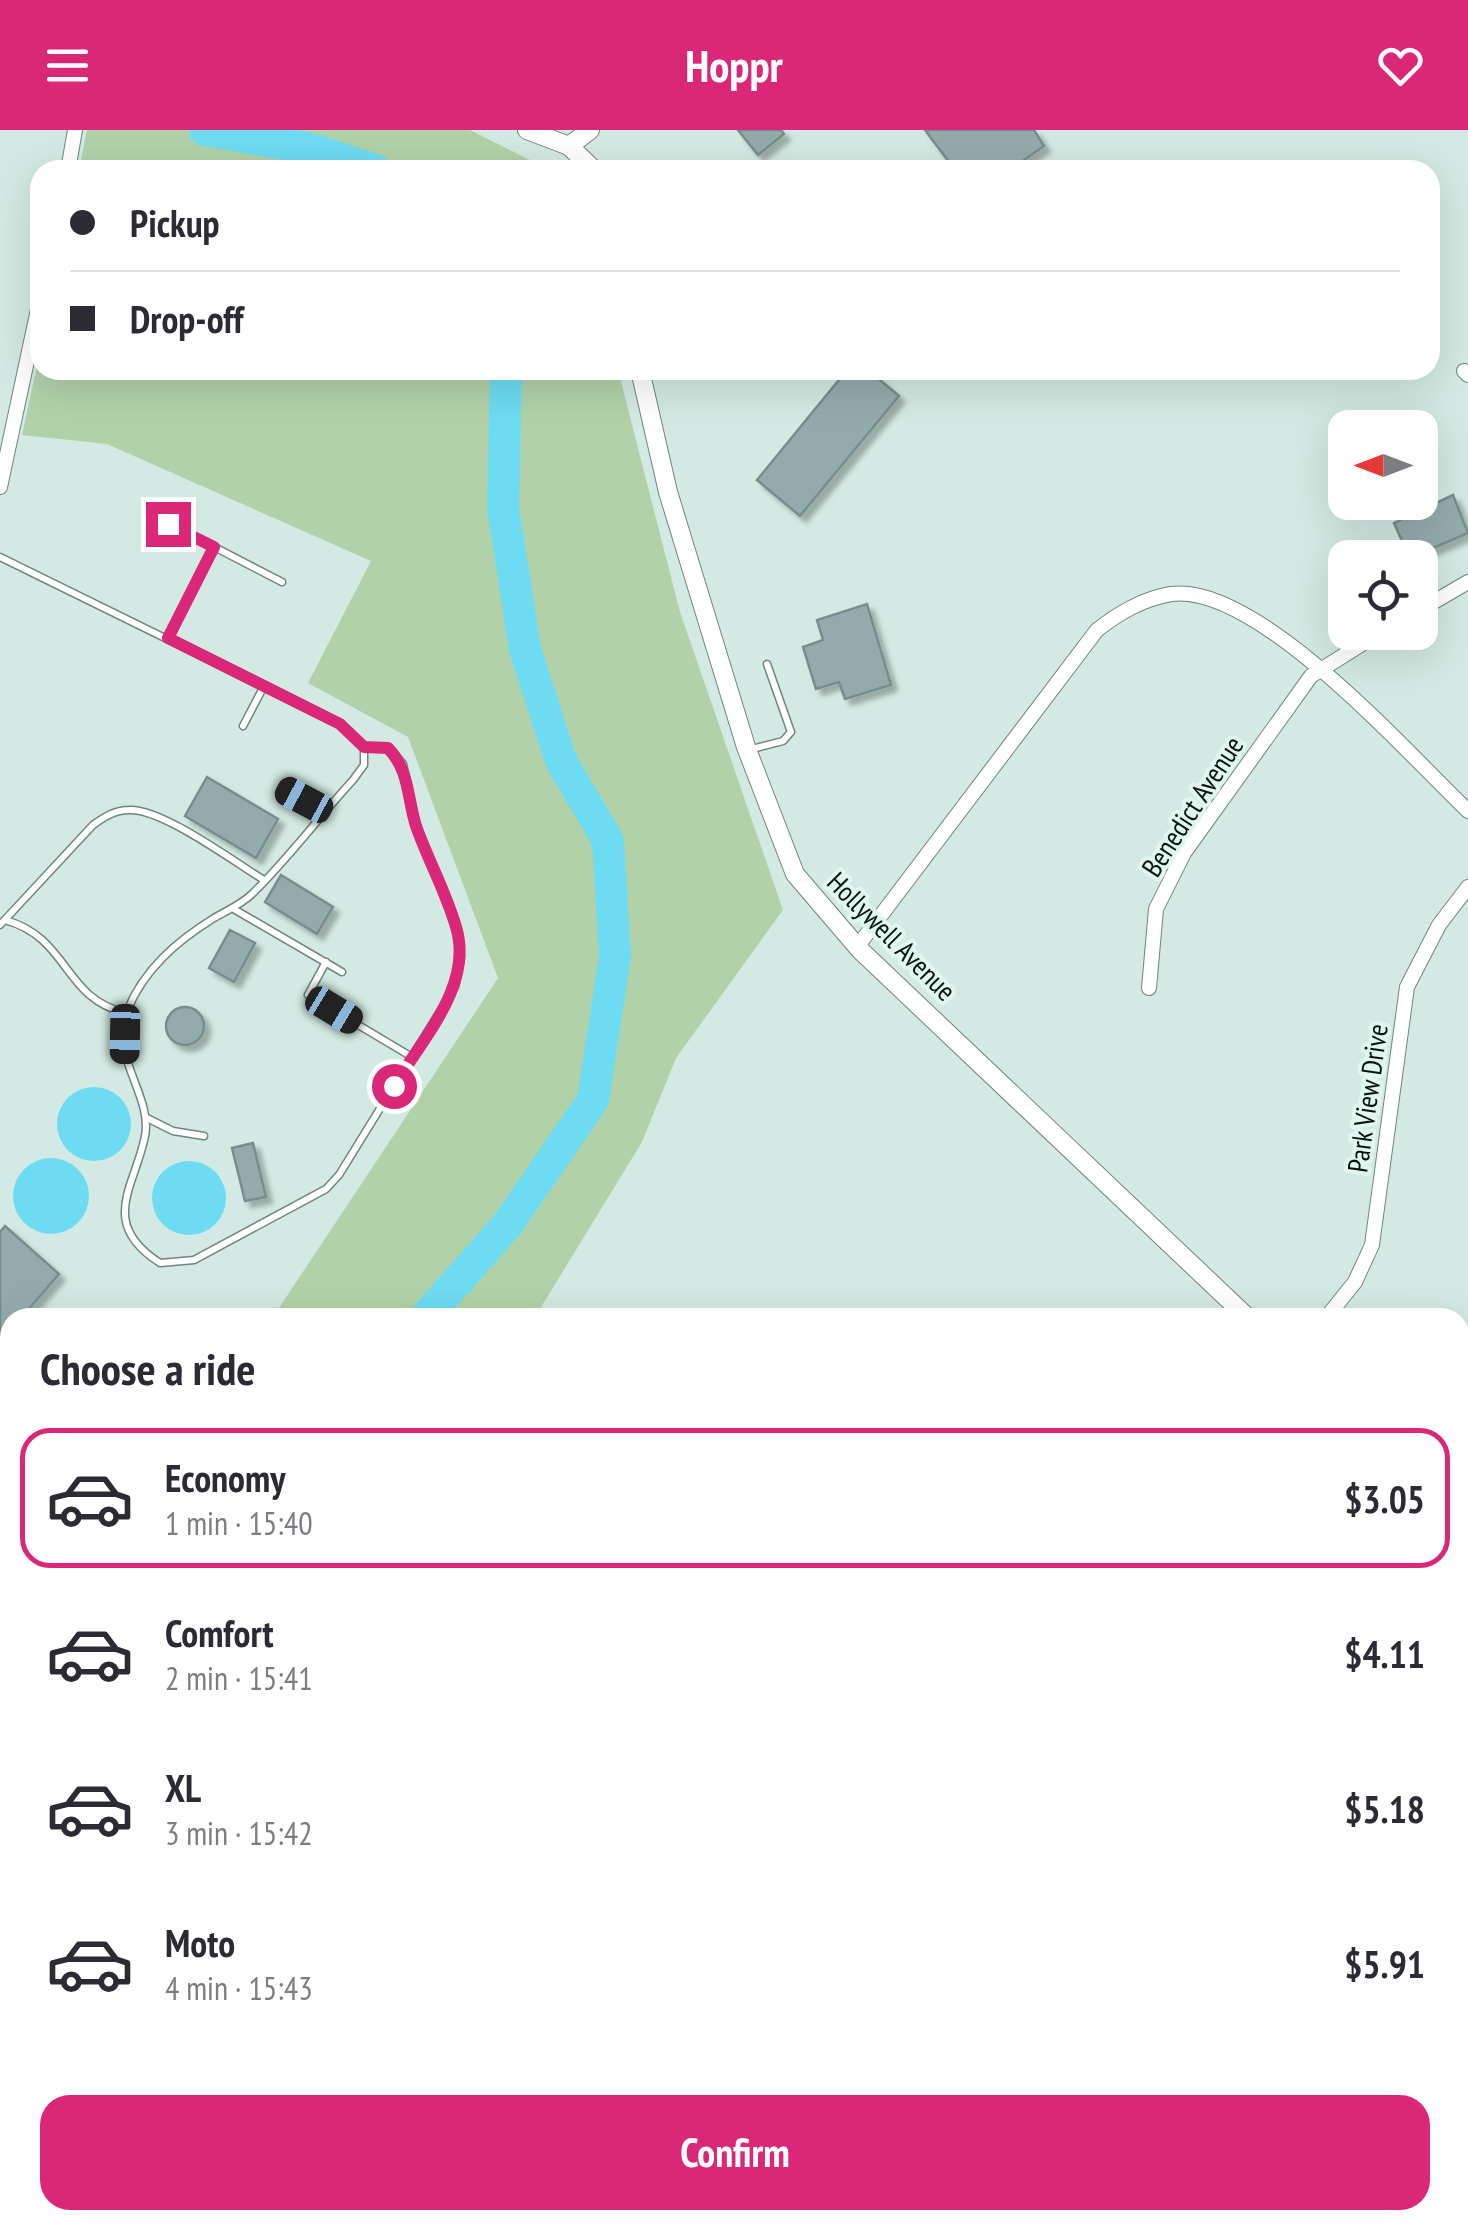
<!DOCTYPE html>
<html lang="en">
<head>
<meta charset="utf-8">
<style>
	:root { --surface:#fff; --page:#f2f2f3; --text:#2b2b33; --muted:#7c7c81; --line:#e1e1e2; --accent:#db2777 }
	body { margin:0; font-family:"PT Sans Narrow",sans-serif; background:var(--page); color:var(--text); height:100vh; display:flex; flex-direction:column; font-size:38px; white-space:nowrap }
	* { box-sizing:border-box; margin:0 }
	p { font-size:32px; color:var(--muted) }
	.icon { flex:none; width:55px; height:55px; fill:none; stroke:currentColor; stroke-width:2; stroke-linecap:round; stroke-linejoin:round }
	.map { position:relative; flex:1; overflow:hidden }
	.panel { position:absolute; left:0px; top:1178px; width:1470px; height:922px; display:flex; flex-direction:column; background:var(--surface); border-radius:30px 30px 0 0; box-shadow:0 10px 40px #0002 }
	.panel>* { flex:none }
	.guide { position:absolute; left:30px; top:30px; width:1410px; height:220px; border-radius:30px; box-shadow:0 10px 40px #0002; display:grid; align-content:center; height:220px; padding:0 40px; background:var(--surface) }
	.needle { width:65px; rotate:270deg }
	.tools { position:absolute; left:1328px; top:280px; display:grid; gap:20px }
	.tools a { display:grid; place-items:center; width:110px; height:110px; border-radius:20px; background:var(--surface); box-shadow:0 10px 40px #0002; font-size:50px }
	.end { position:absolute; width:45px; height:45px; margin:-22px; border:12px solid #db2777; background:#fff; box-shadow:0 0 0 5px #fff }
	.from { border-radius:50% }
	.car { position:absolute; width:30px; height:60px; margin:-30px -15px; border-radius:12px; box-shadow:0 0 8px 2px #0007; background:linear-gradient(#222 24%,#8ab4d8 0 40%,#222 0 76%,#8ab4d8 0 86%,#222 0) }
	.guide b { display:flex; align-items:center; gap:35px; height:95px; font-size:38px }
	.guide b+b { border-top:2px solid var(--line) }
	.guide i { width:25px; height:25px; background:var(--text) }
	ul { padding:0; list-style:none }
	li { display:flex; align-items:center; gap:30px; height:140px; margin:0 20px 15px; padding:0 20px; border:5px solid transparent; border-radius:30px }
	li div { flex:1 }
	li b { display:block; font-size:38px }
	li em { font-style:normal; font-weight:700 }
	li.current { border-color:var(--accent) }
	li>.icon { width:90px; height:90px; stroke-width:1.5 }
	h2 { padding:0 40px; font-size:45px; line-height:120px }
	.primary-button { display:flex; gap:20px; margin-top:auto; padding:20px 40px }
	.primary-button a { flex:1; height:115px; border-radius:30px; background:var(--accent); color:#fff; font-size:40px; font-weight:700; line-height:115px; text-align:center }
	header { display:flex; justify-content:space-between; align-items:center; height:130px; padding:0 40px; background:var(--accent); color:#fff; font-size:45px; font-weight:700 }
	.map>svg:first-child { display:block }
</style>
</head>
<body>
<header><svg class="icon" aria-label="menu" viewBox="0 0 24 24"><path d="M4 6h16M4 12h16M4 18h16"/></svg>Hoppr<svg class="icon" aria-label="heart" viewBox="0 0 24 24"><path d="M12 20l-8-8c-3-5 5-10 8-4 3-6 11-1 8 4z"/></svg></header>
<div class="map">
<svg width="1468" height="2098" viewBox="0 0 1468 2098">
	<defs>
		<filter id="shadow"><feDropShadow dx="6" dy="6" stdDeviation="2.5" flood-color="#0004"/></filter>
	</defs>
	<rect width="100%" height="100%" fill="#d2eae3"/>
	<g fill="#b1d2a9">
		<path d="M87 0H470L550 40H79Z"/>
		<path d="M40 222V240H618L680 482 783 780 676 928 642 1012 535 1187H273L498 848 408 607 308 553 371 431 107 314 22 305Z"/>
		<path d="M10 1247V2090H48L46 2098H0V1252Z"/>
	</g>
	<g fill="#6ddcf2">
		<circle cx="94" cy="994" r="37"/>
		<circle cx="51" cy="1066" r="38"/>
		<circle cx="189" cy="1068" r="37"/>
	</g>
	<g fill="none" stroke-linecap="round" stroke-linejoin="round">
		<g stroke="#6ddcf2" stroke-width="32">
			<path d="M205 0 311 19 375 40"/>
			<path d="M425 1188 507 1095 593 970 615 826 608 711 561 631 525 519 503 378 506 240"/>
			<path d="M0 1775 10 1756"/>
		</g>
	</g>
	<g fill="#93acab" stroke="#768e8d" stroke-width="2.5" filter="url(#shadow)">
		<path d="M738 0H781L784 4 758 25Z"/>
		<path d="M925 0H1034L1044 16 1010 40H955Z"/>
		<path d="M847 240H868L899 266 800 386 757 350Z"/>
		<path d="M1453 365 1468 403 1410 428 1394 393Z"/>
		<path d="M867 474 891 555 845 569 839 552 816 559 803 517 823 510 817 490Z"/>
		<path d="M207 647 278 689 256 728 185 686Z"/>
		<path d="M281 745 333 777 317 804 265 772Z"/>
		<path d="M230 800 255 813 234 852 209 838Z"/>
		<circle cx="185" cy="896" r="19"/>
		<path d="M253 1013 266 1067 245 1071 232 1018Z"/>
		<path d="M5 1096 59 1144 21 1188H10V1201L0 1212V1102Z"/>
	</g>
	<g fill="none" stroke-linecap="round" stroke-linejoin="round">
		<defs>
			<g id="service">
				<path d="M168 393 282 452"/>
				<path d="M0 427 340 594 364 617 389 618 403 634 416 694 457 799 461 827 455 857 339 1045 326 1059 194 1130 160 1133C98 1093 135 1057 145 1006 153 966 109 926 127 881 144 839 177 811 214 788 226 781 242 774 252 764 288 729 319 687 353 650L364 635V617"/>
				<path d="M168 508 214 417"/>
				<path d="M243 596 264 556"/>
				<path d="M748 620 783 611 791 602 767 534"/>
				<path d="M282 658 325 681"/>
				<path d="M232 778 342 842"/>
				<path d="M5 790C70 808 62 868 126 883"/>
				<path d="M0 795 93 695C104 687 115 680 129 680 162 678 234 732 264 750"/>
				<path d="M326 832 308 865 412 927"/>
				<path d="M147 988 173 1001 204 1006"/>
			</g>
			<g id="minor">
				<path d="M68 40 75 0"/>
				<path d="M1464 241 1468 245"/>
				<path d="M0 357 40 170"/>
				<path d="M1420 480 1468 452"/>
				<path d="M857 817 1097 500C1119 483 1142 469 1171 464 1257 452 1408 624 1468 681"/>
				<path d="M1149 858 1156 779 1184 723 1311 546 1381 502"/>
				<path d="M1326 1188 1355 1152 1372 1115 1407 857 1439 795 1468 757"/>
				<path d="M1288 2098 1293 2090"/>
			</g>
			<g id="tertiary">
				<path d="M527 0 569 16 594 40"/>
				<path d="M569 16 590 0"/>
				<path d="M640 240 668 362 746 617 795 744 860 820 1248 1188"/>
				<path d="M1460 1390 1468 1397"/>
			</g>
		</defs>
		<use href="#service" stroke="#6f857f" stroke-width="9"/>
		<use href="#minor" stroke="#6f857f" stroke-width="16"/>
		<use href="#tertiary" stroke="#6f857f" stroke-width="20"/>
		<use href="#service" stroke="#fff" stroke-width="6"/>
		<use href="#minor" stroke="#fff" stroke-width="14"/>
		<use href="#tertiary" stroke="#fff" stroke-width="18"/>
	</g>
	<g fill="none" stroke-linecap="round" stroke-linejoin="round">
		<path stroke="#db2777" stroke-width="12" d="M168 394 214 417 168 508 340 594 364 617 388 618C410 641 407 668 416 696 428 730 446 762 456 797 474 855 422 909 394 956"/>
	</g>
	<g text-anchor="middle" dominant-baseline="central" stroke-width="8" stroke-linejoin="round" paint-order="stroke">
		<g font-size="28" fill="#0a1310" stroke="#dff7f0">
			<text transform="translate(1192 676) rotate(-57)">Benedict Avenue</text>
			<text transform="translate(892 806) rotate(45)">Hollywell Avenue</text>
			<text transform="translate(1367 968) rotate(-82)">Park View Drive</text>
		</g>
	</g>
</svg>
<div class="tools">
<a><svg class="needle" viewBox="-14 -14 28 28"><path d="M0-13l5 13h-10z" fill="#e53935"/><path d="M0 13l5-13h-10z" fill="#7c7c81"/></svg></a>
<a><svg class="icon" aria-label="locate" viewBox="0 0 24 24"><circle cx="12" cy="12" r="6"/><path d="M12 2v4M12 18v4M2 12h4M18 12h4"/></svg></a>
</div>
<i class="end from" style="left:394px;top:956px"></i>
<i class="end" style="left:168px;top:394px"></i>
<i class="car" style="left:304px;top:670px;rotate:298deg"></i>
<i class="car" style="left:334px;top:880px;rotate:121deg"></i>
<i class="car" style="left:125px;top:904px;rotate:181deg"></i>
<div class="guide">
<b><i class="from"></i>Pickup</b>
<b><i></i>Drop-off</b>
</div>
<section class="panel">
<h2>Choose a ride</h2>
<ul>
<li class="current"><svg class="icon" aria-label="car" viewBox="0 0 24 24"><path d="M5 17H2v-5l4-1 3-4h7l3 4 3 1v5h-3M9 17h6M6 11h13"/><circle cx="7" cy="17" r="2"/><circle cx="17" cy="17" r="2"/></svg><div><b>Economy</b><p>1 min · 15:40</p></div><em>$3.05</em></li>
<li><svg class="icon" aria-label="car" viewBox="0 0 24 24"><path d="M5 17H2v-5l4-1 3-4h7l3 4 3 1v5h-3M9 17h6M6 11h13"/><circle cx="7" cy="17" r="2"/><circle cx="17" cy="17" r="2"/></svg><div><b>Comfort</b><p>2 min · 15:41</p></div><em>$4.11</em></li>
<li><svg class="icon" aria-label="car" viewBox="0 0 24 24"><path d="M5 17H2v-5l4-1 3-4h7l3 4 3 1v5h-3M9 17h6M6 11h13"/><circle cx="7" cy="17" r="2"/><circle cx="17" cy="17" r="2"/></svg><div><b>XL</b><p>3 min · 15:42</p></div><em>$5.18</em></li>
<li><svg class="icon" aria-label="car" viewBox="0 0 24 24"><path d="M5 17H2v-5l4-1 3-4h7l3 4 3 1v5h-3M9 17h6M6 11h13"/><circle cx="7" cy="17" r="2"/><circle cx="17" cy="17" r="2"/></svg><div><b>Moto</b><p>4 min · 15:43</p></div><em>$5.91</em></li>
</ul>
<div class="primary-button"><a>Confirm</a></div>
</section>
</div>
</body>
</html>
